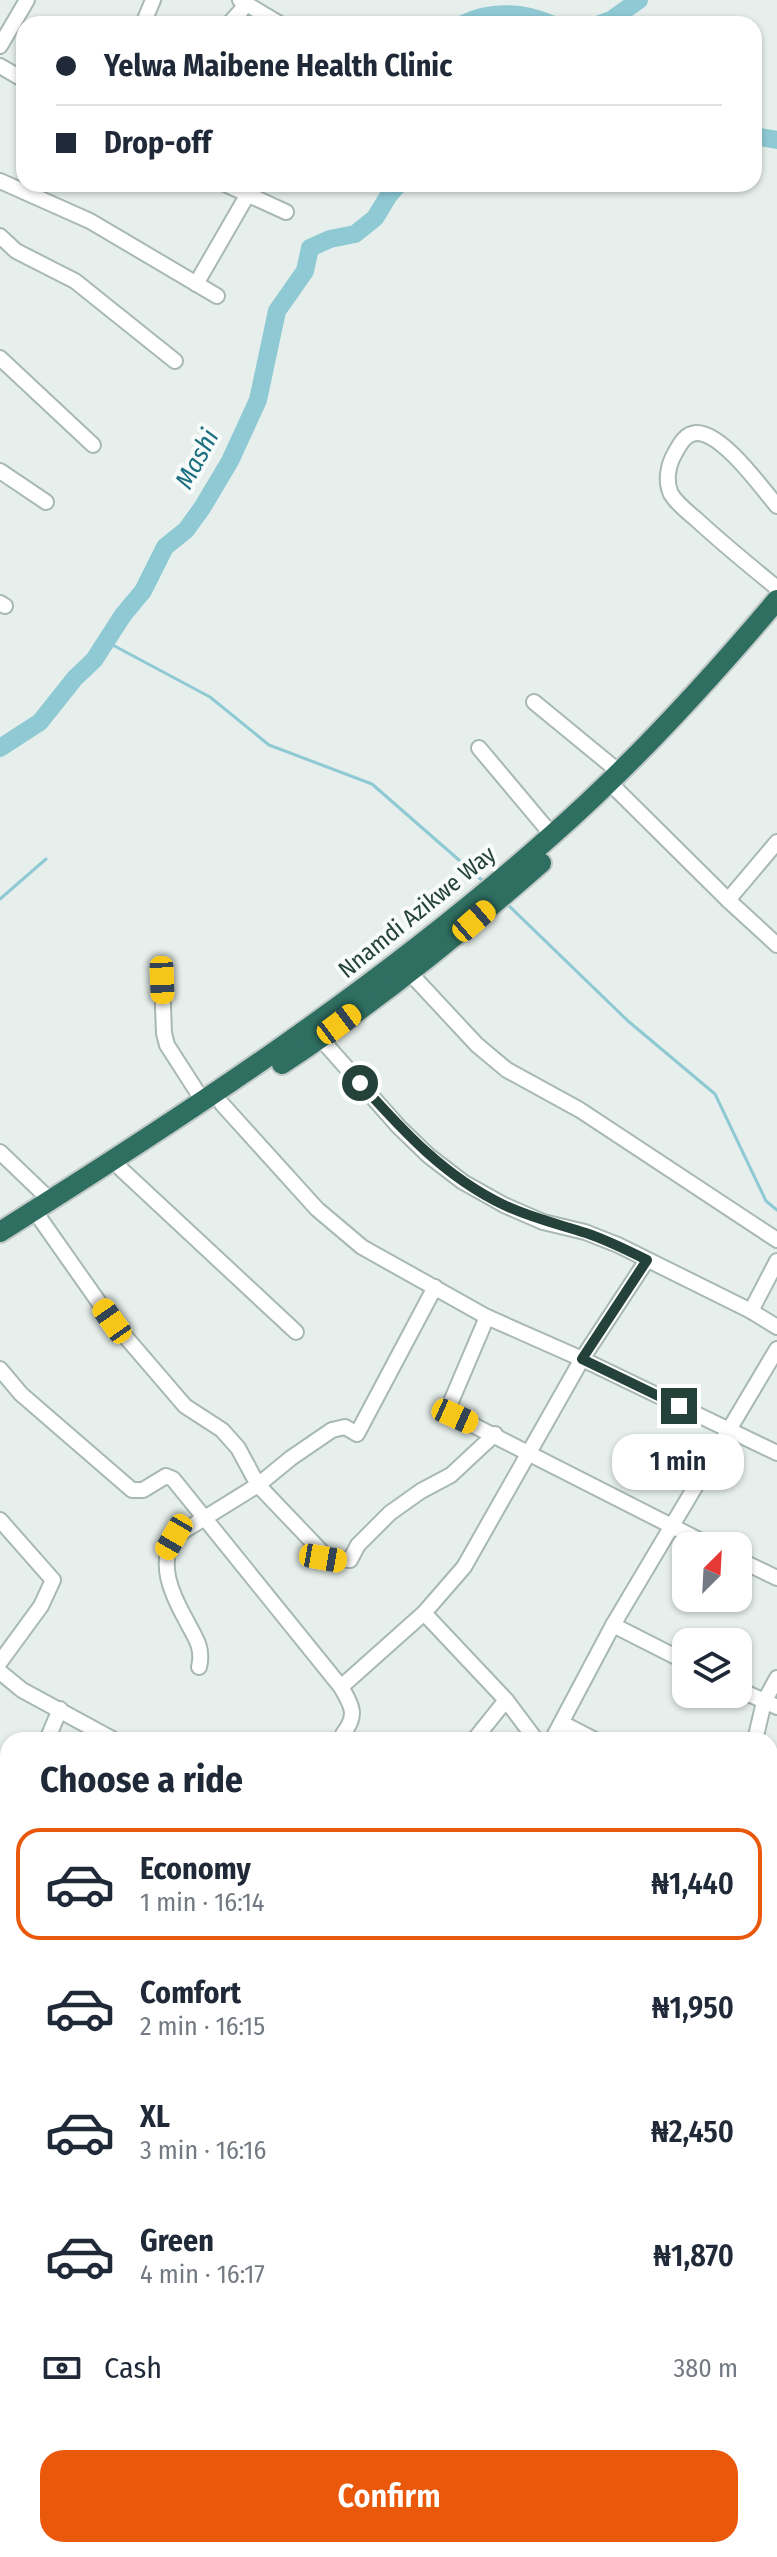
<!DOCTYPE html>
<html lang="en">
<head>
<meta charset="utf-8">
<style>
	:root { --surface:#fff; --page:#f6f6f7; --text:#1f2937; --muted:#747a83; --line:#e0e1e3; --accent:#ea580c }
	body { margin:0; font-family:"Fira Sans Condensed",sans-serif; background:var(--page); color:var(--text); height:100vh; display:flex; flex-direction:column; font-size:30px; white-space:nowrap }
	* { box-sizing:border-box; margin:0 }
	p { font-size:26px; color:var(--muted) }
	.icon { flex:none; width:44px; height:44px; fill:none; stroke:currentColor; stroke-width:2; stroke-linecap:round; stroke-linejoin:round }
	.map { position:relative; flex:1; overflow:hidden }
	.drawer { position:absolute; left:0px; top:1732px; width:778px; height:826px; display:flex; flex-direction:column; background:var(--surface); border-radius:24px 24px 0 0; box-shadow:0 2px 6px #0004 }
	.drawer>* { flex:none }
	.hud { position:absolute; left:16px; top:16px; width:746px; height:176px; border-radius:24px; box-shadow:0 2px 6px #0004; display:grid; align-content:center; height:176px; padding:0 40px; background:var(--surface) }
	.needle { width:52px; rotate:24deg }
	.buttons { position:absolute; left:672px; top:1532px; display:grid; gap:16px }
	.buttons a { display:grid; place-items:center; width:80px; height:80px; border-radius:16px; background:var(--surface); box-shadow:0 2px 6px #0004; font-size:40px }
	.end { position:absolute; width:36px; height:36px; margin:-18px; border:10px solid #24423a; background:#fff; box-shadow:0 0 0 4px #fff }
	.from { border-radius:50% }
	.bubble { position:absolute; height:56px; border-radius:24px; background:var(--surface); box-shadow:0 2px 6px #0004; font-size:26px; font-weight:600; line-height:56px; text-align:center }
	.car { position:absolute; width:24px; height:48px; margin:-24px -12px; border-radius:10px; box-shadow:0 0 6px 2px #0007; background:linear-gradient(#f5c518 24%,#345 0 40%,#f5c518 0 76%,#345 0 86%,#f5c518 0) }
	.hud b { display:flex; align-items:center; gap:28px; height:76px; font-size:30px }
	.hud b+b { border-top:2px solid var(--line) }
	.hud i { width:20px; height:20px; background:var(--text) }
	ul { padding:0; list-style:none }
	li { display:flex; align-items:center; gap:24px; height:112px; margin:0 16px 12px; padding:0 24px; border:4px solid transparent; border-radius:24px }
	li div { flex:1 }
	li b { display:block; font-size:30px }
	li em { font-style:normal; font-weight:600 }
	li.selected { border-color:var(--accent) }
	li>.icon { width:72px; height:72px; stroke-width:1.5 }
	h2 { padding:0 40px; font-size:36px; line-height:96px }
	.pay { display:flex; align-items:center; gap:20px; height:88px; padding:0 40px; font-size:30px }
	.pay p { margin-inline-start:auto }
	.cta { display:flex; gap:16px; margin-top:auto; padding:16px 40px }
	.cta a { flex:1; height:92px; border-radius:24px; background:var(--accent); color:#fff; font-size:32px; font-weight:600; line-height:92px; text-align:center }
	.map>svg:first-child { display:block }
</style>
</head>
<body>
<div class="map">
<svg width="777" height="2557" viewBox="0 0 777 2557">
	<rect width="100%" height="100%" fill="#e6efeb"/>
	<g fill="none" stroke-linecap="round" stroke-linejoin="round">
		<g stroke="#8ec9d4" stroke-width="3">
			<path d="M107 642 210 697 269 745 372 784 483 881"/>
			<path d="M0 899 46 859"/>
			<path d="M506 903 628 1021 715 1094 766 1201 777 1210"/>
		</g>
		<g stroke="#8ec9d4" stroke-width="18">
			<path d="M463 24C490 10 524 12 551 24"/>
			<path d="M600 24 611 20 639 0"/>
			<path d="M754 136 777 140"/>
			<path d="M0 748 40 722 75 678 94 660 123 615 143 591 165 547 186 530 202 508 230 461 258 400 277 311 305 271 310 248 330 239 355 234 375 218 389 195 399 184"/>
		</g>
		<defs>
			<g id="minor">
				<path d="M240 0 280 24"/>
				<path d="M143 24 153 0"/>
				<path d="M229 24 246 5"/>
				<path d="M0 46 27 0"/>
				<path d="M0 66 24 80"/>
				<path d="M0 181 90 221 217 296"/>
				<path d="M225 184 286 212"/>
				<path d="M0 236 16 251 75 281 175 361"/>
				<path d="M196 284 248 194"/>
				<path d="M0 358 93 445"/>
				<path d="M0 471 46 502"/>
				<path d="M777 506C761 487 722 432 696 433 685 434 680 444 675 453 668 465 665 481 671 494 677 504 689 513 697 520 723 544 750 566 777 588"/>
				<path d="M0 603 5 606"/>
				<path d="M534 702 618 771"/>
				<path d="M479 748 552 835"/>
				<path d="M617 790 728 900 777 945"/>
				<path d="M728 900 777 842"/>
				<path d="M409 972 477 1045 507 1070 580 1110 777 1240"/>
				<path d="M162 980 164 1033 167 1045 203 1101"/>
				<path d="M321 1039 399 1127 429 1156 463 1182 504 1205 543 1222 585 1232 618 1245 751 1311 777 1327"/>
				<path d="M222 1104 317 1209 362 1247 487 1317 582 1359 777 1453"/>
				<path d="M0 1152 50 1200"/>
				<path d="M121 1169 296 1332"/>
				<path d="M41 1220 112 1321 185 1406 222 1430 238 1448 258 1485 322 1552 323 1558 350 1560 358 1545 390 1513 421 1491 451 1475 495 1434"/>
				<path d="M751 1311 777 1261"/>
				<path d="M487 1317 450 1404 449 1410 455 1416 711 1546"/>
				<path d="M0 1369 21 1394 132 1490H143L166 1476 173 1479 341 1687C352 1706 358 1715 343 1734"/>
				<path d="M0 1520 53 1580 41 1606 0 1662"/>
				<path d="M738 1559 777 1578"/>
				<path d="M424 1613 506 1700 536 1740"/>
				<path d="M613 1625 686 1662"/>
				<path d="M199 1667C204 1647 194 1636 186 1620 171 1593 158 1564 174 1537L258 1485 291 1458 332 1430 345 1427 357 1434 435 1287"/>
				<path d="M0 1672 22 1690 114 1740"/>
				<path d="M341 1687 424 1613 464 1567 582 1359 647 1260"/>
				<path d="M738 1689 777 1707"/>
				<path d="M562 1723 595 1740"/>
				<path d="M47 1740 60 1709"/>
				<path d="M474 1740 506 1700"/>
				<path d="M552 1740 613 1625 777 1349"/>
				<path d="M755 1740 764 1702 777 1678"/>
				<path d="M770 1819 777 1820"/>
				<path d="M0 1821 8 1827"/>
				<path d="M0 1971 8 1978"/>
				<path d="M770 2009 777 2015"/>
				<path d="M0 2066 8 2073"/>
				<path d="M770 2138 777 2127"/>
				<path d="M770 2185 777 2188"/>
				<path d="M0 2194 8 2199"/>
				<path d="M770 2243 777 2231"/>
				<path d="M770 2347 777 2352"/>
				<path d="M0 2377 8 2382"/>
				<path d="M0 2436 8 2406"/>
				<path d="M684 2550 690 2557"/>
			</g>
			<g id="highway">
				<path d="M282 1064C373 1004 459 935 541 863"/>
				<path d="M0 1232C191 1112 381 987 551 836 632 765 707 683 777 600"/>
			</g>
		</defs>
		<use href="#minor" stroke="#a8b8b2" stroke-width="18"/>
		<use href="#highway" stroke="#c2cac8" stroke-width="24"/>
		<use href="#minor" stroke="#fff" stroke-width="14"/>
		<use href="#highway" stroke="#2f6f62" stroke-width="20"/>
	</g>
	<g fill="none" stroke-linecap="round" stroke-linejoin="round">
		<path stroke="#24423a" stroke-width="10" d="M360 1083C403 1131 445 1177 504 1205 531 1218 558 1224 586 1233 607 1240 627 1250 647 1260L582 1359 679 1406"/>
	</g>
	<g text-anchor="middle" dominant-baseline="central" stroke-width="8" stroke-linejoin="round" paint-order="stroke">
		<g font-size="24" fill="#24423a" stroke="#f7fbf9">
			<text transform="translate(417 912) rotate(-39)">Nnamdi Azikwe Way</text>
		</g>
		<g font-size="26" font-style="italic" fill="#1c6f80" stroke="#f7fbf9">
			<text transform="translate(197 459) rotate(-62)">Mashi</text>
		</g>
	</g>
</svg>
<div class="buttons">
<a><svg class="needle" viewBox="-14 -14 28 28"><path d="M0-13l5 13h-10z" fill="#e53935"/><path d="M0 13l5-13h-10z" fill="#747a83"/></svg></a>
<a><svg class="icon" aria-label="layers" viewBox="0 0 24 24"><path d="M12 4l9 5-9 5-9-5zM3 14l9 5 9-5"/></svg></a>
</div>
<i class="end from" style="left:360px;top:1083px"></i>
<i class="end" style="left:679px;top:1406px"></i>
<div class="bubble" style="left:612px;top:1434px;width:132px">1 min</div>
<i class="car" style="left:474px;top:921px;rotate:49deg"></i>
<i class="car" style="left:162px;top:980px;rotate:178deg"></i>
<i class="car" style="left:339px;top:1024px;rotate:53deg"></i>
<i class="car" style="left:112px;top:1321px;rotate:325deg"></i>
<i class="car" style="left:455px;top:1416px;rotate:114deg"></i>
<i class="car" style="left:174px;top:1537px;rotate:210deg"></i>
<i class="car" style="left:323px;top:1558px;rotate:100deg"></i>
<div class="hud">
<b><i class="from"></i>Yelwa Maibene Health Clinic</b>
<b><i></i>Drop-off</b>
</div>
<section class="drawer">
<h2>Choose a ride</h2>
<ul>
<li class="selected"><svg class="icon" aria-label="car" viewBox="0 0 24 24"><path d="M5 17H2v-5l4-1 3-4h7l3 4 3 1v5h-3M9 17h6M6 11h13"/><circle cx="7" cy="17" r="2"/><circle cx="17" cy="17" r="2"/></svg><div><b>Economy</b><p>1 min · 16:14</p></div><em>₦1,440</em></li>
<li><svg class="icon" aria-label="car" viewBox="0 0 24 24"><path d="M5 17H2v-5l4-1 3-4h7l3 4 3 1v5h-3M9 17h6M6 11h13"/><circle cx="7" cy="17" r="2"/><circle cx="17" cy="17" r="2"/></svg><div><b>Comfort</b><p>2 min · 16:15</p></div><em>₦1,950</em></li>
<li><svg class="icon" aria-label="car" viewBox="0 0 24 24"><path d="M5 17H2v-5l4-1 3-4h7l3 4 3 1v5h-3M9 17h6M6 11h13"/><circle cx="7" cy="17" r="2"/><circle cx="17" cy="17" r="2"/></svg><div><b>XL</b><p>3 min · 16:16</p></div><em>₦2,450</em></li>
<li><svg class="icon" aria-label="car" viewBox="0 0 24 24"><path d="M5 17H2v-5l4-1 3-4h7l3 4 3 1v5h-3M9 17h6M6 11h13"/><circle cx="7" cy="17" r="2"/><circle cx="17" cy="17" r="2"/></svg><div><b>Green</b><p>4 min · 16:17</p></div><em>₦1,870</em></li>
</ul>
<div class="pay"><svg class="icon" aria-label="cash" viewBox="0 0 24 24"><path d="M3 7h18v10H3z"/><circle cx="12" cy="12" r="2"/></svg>Cash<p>380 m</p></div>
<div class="cta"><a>Confirm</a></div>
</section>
</div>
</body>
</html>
